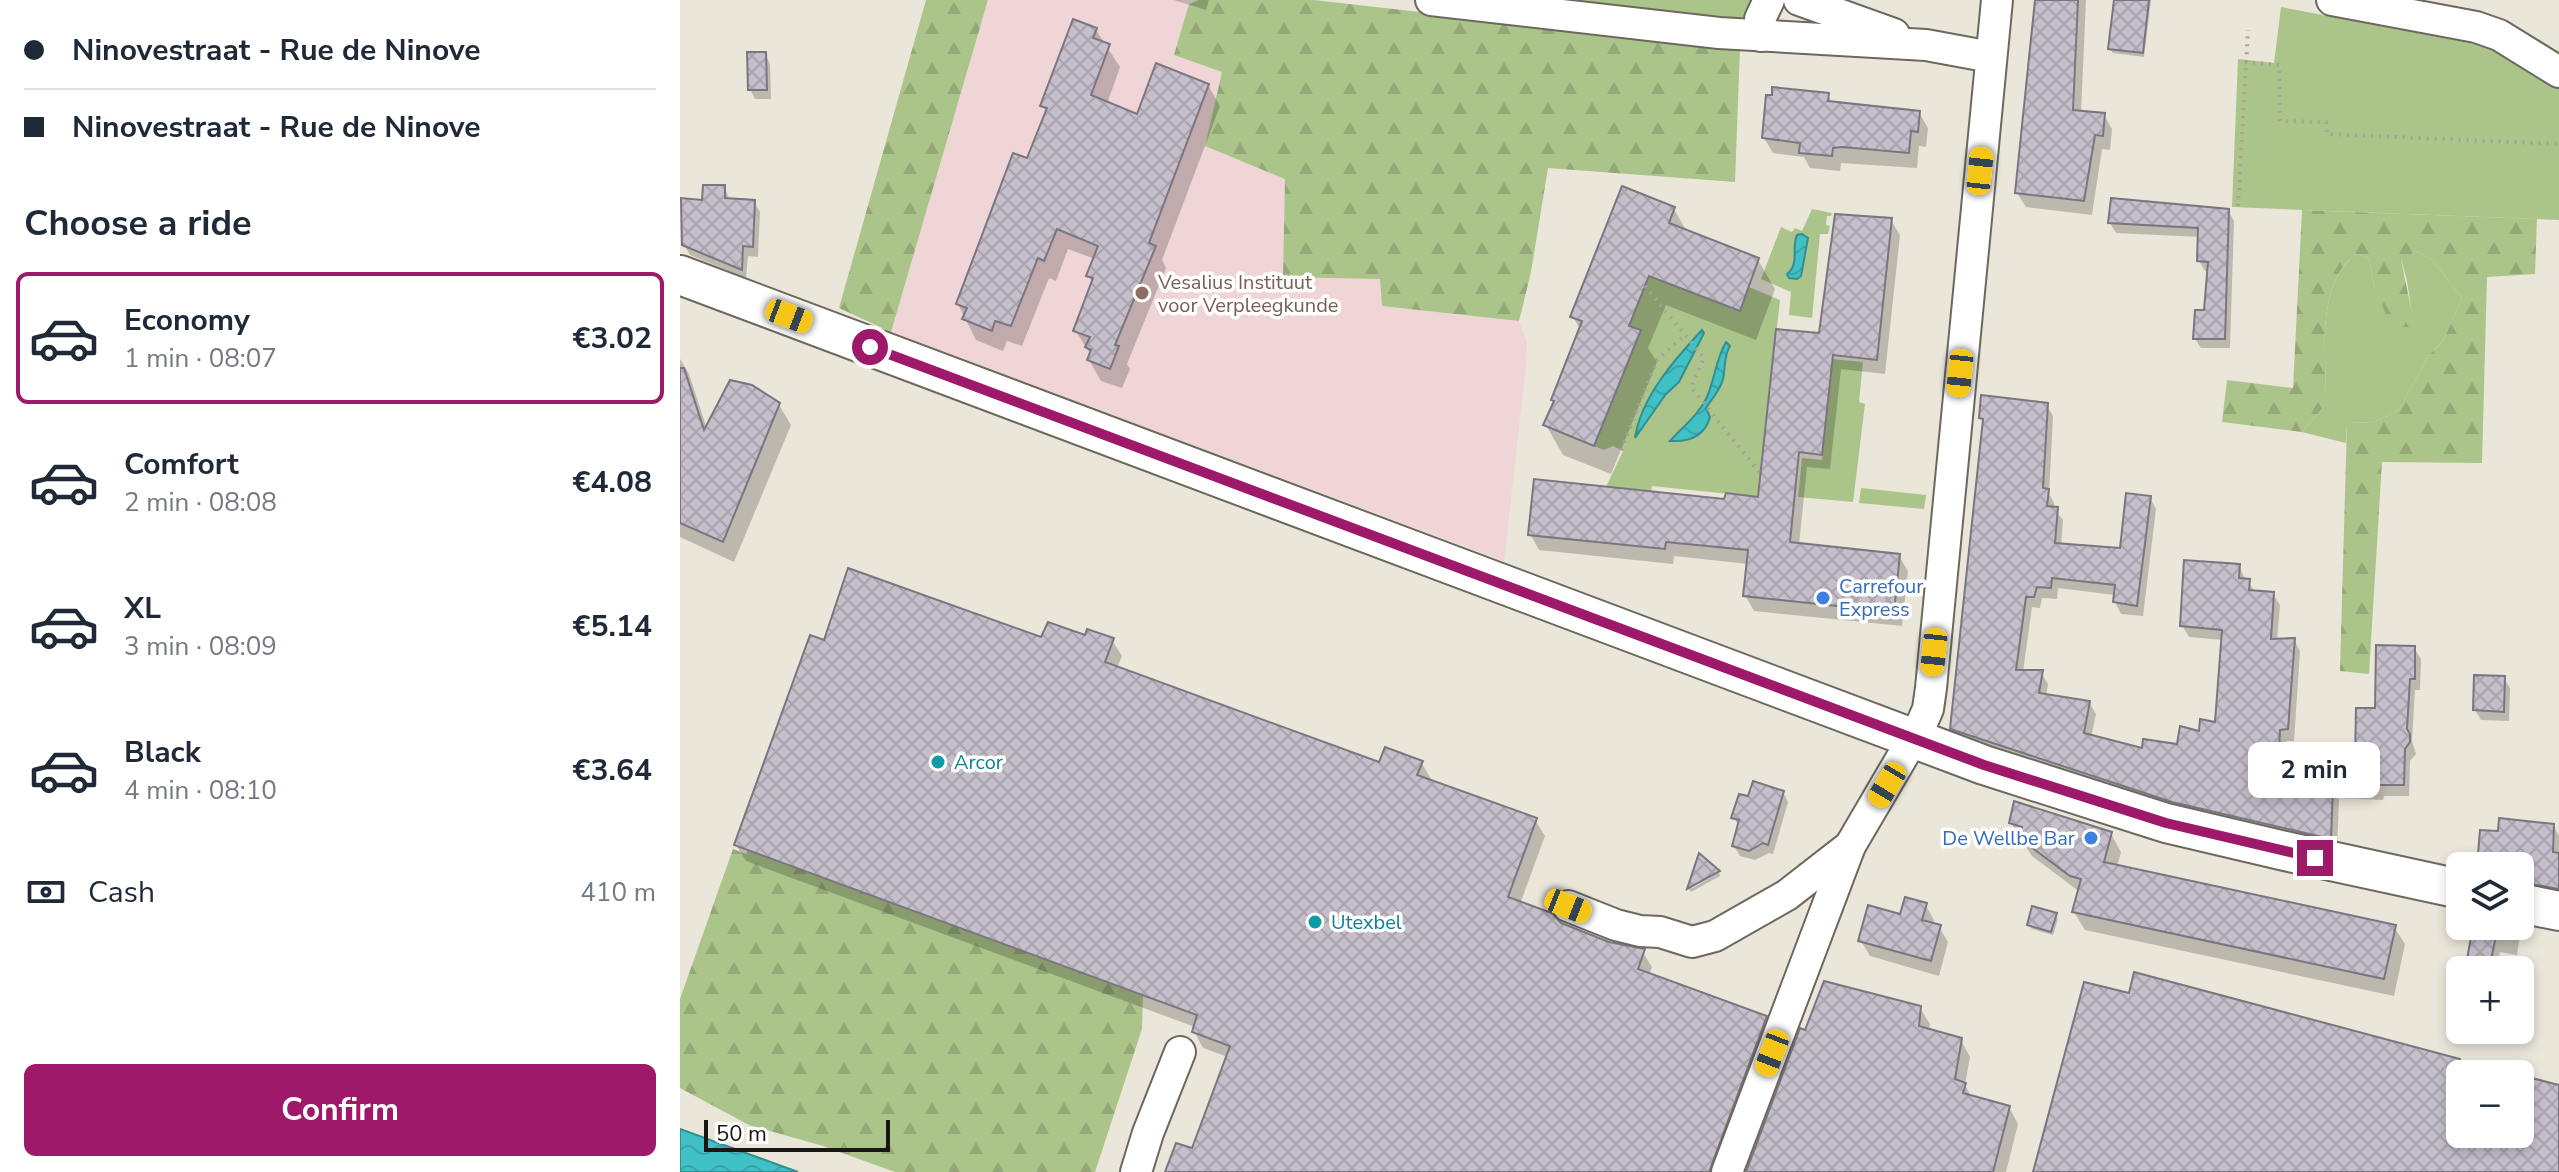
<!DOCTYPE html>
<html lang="en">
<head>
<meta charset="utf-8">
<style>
	:root { --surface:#fff; --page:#f6f6f7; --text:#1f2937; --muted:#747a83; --line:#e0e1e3; --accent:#9e196a }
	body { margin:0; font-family:"Nunito Sans",sans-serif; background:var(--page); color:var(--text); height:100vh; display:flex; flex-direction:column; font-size:30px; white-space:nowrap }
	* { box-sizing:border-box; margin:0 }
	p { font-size:26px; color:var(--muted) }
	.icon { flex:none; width:44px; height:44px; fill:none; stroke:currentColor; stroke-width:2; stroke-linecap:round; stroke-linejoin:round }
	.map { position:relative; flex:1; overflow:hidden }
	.details { display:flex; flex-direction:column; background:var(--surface); width:680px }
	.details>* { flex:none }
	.top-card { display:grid; align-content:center; height:176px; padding:0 24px; background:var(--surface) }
	.tools { position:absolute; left:1766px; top:852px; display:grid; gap:16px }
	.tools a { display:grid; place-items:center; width:88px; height:88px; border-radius:12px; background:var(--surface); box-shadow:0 4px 12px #0003; font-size:40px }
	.scale { position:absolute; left:24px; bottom:20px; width:186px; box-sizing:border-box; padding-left:8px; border:4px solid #191713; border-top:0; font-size:22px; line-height:28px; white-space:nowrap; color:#191713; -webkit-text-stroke:6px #fff; paint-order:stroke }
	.end { position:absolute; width:36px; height:36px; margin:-18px; border:10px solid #9e196a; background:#fff; box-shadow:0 0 0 4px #fff }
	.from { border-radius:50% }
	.bubble { position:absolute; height:56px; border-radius:12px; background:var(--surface); box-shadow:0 4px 12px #0003; font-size:26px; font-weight:700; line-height:56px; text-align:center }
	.car { position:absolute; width:24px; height:48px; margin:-24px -12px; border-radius:10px; box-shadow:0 0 6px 2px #0007; background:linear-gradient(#f5c518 24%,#345 0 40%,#f5c518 0 76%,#345 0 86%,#f5c518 0) }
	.top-card b { display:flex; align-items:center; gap:28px; height:76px; font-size:30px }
	.top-card b+b { border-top:2px solid var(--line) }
	.top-card i { width:20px; height:20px; background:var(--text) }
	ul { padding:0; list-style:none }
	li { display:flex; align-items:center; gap:24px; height:132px; margin:0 16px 12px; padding:0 8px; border:4px solid transparent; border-radius:12px }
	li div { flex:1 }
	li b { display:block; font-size:30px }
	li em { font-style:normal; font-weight:700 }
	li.current { border-color:var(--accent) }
	li>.icon { width:72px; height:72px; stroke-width:1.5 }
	h2 { padding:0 24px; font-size:36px; line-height:96px }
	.pay { display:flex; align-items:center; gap:20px; height:88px; padding:0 24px; font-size:30px }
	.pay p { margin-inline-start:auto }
	.action { display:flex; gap:16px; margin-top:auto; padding:16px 24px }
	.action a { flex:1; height:92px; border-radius:12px; background:var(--accent); color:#fff; font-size:32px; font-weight:700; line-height:92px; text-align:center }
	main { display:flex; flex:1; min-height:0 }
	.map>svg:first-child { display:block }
</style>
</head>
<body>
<main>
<section class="details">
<div class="top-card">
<b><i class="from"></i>Ninovestraat - Rue de Ninove</b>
<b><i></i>Ninovestraat - Rue de Ninove</b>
</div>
<h2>Choose a ride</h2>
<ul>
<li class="current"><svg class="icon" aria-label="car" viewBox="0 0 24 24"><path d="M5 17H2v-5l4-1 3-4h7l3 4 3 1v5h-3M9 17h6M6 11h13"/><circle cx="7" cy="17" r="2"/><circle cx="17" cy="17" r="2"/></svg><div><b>Economy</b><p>1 min · 08:07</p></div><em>€3.02</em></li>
<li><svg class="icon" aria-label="car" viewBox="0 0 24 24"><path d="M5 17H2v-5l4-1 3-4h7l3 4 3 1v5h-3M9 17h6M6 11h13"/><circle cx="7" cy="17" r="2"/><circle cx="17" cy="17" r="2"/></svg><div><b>Comfort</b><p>2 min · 08:08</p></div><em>€4.08</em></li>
<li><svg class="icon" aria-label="car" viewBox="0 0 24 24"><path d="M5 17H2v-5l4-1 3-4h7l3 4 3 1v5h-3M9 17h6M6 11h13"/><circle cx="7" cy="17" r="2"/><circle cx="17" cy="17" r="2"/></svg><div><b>XL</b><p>3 min · 08:09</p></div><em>€5.14</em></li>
<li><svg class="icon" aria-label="car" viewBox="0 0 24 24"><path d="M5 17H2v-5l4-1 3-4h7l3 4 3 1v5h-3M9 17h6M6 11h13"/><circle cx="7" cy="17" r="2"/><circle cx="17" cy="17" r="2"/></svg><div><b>Black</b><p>4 min · 08:10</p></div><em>€3.64</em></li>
</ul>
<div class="pay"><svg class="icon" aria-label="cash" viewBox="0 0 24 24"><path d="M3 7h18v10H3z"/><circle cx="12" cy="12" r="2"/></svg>Cash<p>410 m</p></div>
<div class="action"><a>Confirm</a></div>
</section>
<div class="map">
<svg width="1879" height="1172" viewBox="0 0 1879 1172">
	<defs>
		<pattern id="forest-firs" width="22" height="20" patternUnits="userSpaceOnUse" patternTransform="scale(2)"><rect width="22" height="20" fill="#abc48a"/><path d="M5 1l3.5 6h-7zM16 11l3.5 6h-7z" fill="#93a876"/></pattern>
		<pattern id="water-waves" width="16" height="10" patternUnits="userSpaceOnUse" patternTransform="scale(2)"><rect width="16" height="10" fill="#3fc1c6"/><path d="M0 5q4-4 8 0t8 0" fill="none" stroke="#37a5a9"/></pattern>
		<pattern id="building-cross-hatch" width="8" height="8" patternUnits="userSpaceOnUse" patternTransform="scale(2)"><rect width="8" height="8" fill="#c4bfcb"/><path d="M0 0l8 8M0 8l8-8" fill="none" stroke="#a8a3ad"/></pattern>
	</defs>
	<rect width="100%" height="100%" fill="#ebe6da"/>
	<path fill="#f0d5d6" d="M308 0H499L509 4 494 55 542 72 525 146 605 179 701 279 702 306 839 321 847 342 846 365 824 561 211 332Z"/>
	<g fill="#abc48a">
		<path d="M856 0H1080L1066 23Z"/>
		<path d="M1601 7 1805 46 1879 88V220L1552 207 1558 59 1594 63Z"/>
		<path d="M1132 209 1152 213 1151 216H1147L1146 225 1150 226 1148 234H1140L1132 318 1109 315 1111 292 1081 279 1101 227 1112 232 1115 228 1122 231Z"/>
		<path d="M1737 251 1753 261 1782 298 1763 341 1748 356 1719 410 1695 422 1667 423 1666 443 1622 432 1646 404C1647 357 1634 286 1676 254L1689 258 1695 290 1734 327 1727 281 1721 259Z"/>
		<path d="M969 276 1059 311 1069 287 1100 300 1078 497 972 486 971 492 926 487 943 451 933 446 924 450 914 446 961 331 949 326Z"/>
		<path d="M1152 359 1183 362 1179 402 1185 404 1173 502 1118 497 1122 458 1142 460Z"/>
		<path d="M1181 488 1246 495 1244 509 1179 503Z"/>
	</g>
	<g fill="url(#forest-firs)">
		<path d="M246 0H308L211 332 159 308Z"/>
		<path d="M519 0H634L1060 48 1055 182 868 168 851 272 839 321 702 306 700 279 603 277 605 179 525 146 542 72 494 55 509 4Z"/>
		<path d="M1622 210 1857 219 1855 274 1807 277 1802 463 1702 462 1689 674 1660 671 1667 423 1695 422 1719 410 1748 356 1763 341 1782 298 1753 261 1737 251 1721 260 1735 327H1712L1695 290 1689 258 1676 254C1634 285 1647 358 1646 404L1622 432 1542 422 1547 380 1613 388Z"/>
		<path d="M53 849 66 854 68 850 463 996 462 1029 415 1172H215L143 1146 69 1125 0 1088V999Z"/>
	</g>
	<g fill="url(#water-waves)" stroke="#348e90" stroke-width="2">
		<path d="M1122 234 1128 238 1121 276 1117 279 1109 278 1107 274C1120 264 1111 248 1117 235Z"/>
		<path d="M1022 330 1024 333 999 382 986 394 955 438C961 397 995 359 1022 330Z"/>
		<path d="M1046 342 1050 346C1043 358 1046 366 1043 379 1040 391 1032 398 1026 408L1030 417C1025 436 1009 442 990 441 1003 426 1018 416 1027 397 1035 378 1036 359 1046 342Z"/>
		<path d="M0 1129 118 1172H0Z"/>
	</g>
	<g fill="#0003">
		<path d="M494 0H529L526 10Z"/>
		<path d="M1356 0H1406L1401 113 1424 115 1432 129 1430 150 1422 149 1412 215 1346 207 1337 193Z"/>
		<path d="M1436 0H1471L1464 57 1433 53 1430 49Z"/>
		<path d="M416 30 440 67 427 104 458 116 528 85 540 106 482 260 486 268 447 364 450 369 442 388 421 381 409 360 411 352 408 351 396 331 413 284 408 275 415 259 388 249 376 281 369 278 342 346 327 341 323 351 296 340 278 304 348 161 367 114 362 105Z"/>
		<path d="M85 54 90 64 91 99H75L70 89Z"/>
		<path d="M1148 95 1152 103 1239 113 1248 128 1246 147 1239 146 1237 168 1161 163 1160 171 1130 168 1124 157 1093 153 1084 138Z"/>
		<path d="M44 187 50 200 74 202 80 212 78 257 68 256 66 278 10 255 4 245 24 202Z"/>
		<path d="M994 209 1007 232 1078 260 1095 289 1076 340 986 305 968 348 977 362 931 474 883 455 866 425 875 403 873 400 901 331 893 317Z"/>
		<path d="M1548 211 1554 221 1550 348H1521L1515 339 1526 312 1529 271H1525L1519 261 1520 237 1436 233 1430 223Z"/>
		<path d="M1211 220 1220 235 1205 374 1161 369 1150 469 1127 467 1119 545 1219 556 1228 571 1222 626 1074 611 1065 595 1068 564 994 556 993 564 859 550 850 534 1046 502 1080 499 1140 335Z"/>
		<path d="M0 359 9 374 27 429 0 416Z"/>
		<path d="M99 405 111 425 54 562 0 537V483Z"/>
		<path d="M1366 405 1373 416 1369 494 1374 503V509L1383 520 1381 546 1441 550 1470 498 1476 509 1463 616 1441 614 1435 602V595L1378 588 1377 599 1362 598 1360 608 1352 607 1343 672H1361L1368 684 1366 696 1409 702 1416 714 1411 738 1464 751 1499 746 1537 724 1543 640 1509 637 1502 625 1559 566 1566 581H1568L1575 592 1593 594 1600 605 1597 641 1614 640 1620 651 1614 741H1606L1604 779 1646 782 1677 762 1697 710 1734 648 1741 659 1740 690H1735L1732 741 1736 754 1730 761 1729 796H1704L1703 800 1659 798 1657 849 1500 813 1279 740 1272 728 1305 423 1301 418Z"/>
		<path d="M407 638 432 640 442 656 437 668 700 764 741 762 751 779 750 782 855 820 865 836 840 904 880 924 929 944 962 951 972 967 969 975 1085 1017 1095 1034 1042 1172H487L513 1151 548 1057 523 1048 514 1031 515 1027 66 861 56 845 145 642Z"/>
		<path d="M1824 678 1830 688 1829 721 1801 720 1795 710Z"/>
		<path d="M1103 792 1108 802 1093 854 1089 853 1075 860 1060 856 1054 846 1059 827 1054 817 1070 799Z"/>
		<path d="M1331 823 1431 834 1441 852 1437 867 1714 927 1725 944 1714 996 1405 930 1394 912 1400 892 1352 856Z"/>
		<path d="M1873 825 1879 836V897L1840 892V866H1799L1819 833Z"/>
		<path d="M1020 856 1011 889 1039 873 1040 876 1011 892 1009 889Z"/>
		<path d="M1245 904 1254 920 1253 925 1259 927 1268 942 1259 976 1190 956 1181 941Z"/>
		<path d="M1375 915 1378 919 1373 935 1352 929 1349 925Z"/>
		<path d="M1789 926H1834L1840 936 1837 955 1820 952 1816 970H1788L1792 944 1787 936Z"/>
		<path d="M1456 974 1830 1074H1780V1134H1840V1077L1879 1087V1172H1355L1450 995Z"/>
		<path d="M1240 1008 1250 1024 1249 1031 1281 1040 1290 1057 1285 1085 1292 1098 1329 1107 1338 1124 1326 1172H1068Z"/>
	</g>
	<g fill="url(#building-cross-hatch)" stroke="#7a757f" stroke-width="2">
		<path d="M1355 0H1398L1393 110 1425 113 1423 136 1415 135 1404 201 1335 193Z"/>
		<path d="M1434 0H1469L1463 53 1428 49Z"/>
		<path d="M393 19 417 28 413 38 430 44 411 95 457 114 476 63 529 84 469 243 476 246 435 345 439 346 430 369 407 360 411 350 405 347 410 337 393 331 413 278 406 276 418 246 377 229 364 261 358 258 331 326 315 321 312 331 282 319 287 308 276 304 333 153 347 158 367 108 360 106Z"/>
		<path d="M67 52H86L87 90H68Z"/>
		<path d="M1092 87 1149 93 1148 101 1240 111 1238 132 1231 131 1229 153 1162 147 1153 148 1152 156 1119 153 1120 143 1082 138 1086 95H1092Z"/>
		<path d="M23 185H45V198L75 200 73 247 63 246 62 270 2 245 1 198 22 200Z"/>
		<path d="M942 186 995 207 989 223 1079 258 1060 311 969 276 949 326 961 330 914 446 863 425 874 401 871 400 902 321 890 317Z"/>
		<path d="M1431 198 1549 209 1545 339H1513L1515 310H1524L1528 262 1517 261 1518 228 1428 223Z"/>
		<path d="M1155 214 1212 218 1197 360 1153 355 1142 455 1119 452 1110 542 1220 554 1214 612 1063 596 1068 550 986 542 985 549 848 535 854 479 1044 499 1046 493 1078 497 1096 329 1139 333Z"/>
		<path d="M0 368H4L24 430 50 380 72 385 100 403 43 542 0 523Z"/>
		<path d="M1301 395 1368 403 1363 488 1369 489 1367 506 1378 507 1375 543 1440 548 1446 493 1471 496 1457 606 1433 602 1435 585 1372 578 1371 588 1357 587 1354 597H1346L1336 670H1363L1359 693 1410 701 1404 733 1462 748 1463 739 1497 744 1500 726 1519 731 1520 719 1535 722 1542 630 1500 626 1504 560 1560 564 1559 578 1570 579 1569 590 1594 592 1591 639 1615 638 1608 729 1600 730 1598 776 1644 779 1645 760H1675L1676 708H1695L1696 645 1735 646V679H1730L1727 729 1730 734V742L1725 749 1724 785H1698V789L1653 787 1651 839 1492 802 1270 729 1303 419 1299 418Z"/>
		<path d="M168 568 361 637 368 622 405 635 407 629 434 638 425 662 699 762 705 747 743 761 737 775 857 818 828 897 872 913 881 923 929 942 965 949 958 969 1087 1016 1029 1172H485L496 1143 512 1148 550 1046 512 1032 517 1015 54 845 130 635 144 640Z"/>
		<path d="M1794 675 1825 676 1824 712 1793 710Z"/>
		<path d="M1073 781 1104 791 1088 845 1083 843 1069 851 1052 846 1059 820 1051 818 1059 794 1068 796Z"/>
		<path d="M1334 801 1432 832 1424 862 1716 925 1704 979 1392 912 1401 879 1390 876 1339 838 1342 827 1329 823Z"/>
		<path d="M1819 818 1874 824 1873 852 1879 853V889L1840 882V866H1797L1800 830 1818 831Z"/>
		<path d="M1019 853 1040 871 1007 889Z"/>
		<path d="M1225 897 1247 903 1242 920 1261 925 1251 961 1178 941 1188 905 1220 914Z"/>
		<path d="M1352 906 1377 913 1371 932 1347 925Z"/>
		<path d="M1793 926H1818L1809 970H1785Z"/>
		<path d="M1454 972 1780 1059V1134H1840V1075L1879 1085V1172H1353L1404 982 1449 993Z"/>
		<path d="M1144 981 1241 1006 1239 1026 1282 1038 1275 1079 1286 1083 1283 1093 1330 1106 1313 1172H1066L1120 1028 1125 1030Z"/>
	</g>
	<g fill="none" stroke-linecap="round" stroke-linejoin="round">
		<defs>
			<g id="minor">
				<path d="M751 0 1039 33 1246 45 1311 57"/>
				<path d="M1119 0 1214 34"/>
				<path d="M1652 0 1796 27 1819 35 1879 72"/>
				<path d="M1081 36 1080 19 1089 0"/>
				<path d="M888 906 936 925 960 931 980 932 1012 942 1035 936 1107 895 1170 846 1241 725 1248 709 1251 688 1317 0"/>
				<path d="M456 1172 468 1133 500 1052"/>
				<path d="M1047 1172 1170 846"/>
			</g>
			<g id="major">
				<path d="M0 275 1304 765 1486 823 1605 851 1780 889"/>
				<path d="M1840 903 1879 911"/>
			</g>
		</defs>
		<use href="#minor" stroke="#6c685d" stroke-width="34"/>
		<use href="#major" stroke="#6c685d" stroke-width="42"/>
		<g stroke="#a6a299" stroke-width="4" stroke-dasharray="2 6" stroke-linecap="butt">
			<path d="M1565 62 1599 65 1600 121 1646 122 1647 134 1879 144"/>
			<path d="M1558 206 1568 30"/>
			<path d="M965 286 1024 358 1011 387 1080 473"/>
			<path d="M941 450 977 360 1004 336"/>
		</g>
		<use href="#minor" stroke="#fff" stroke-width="30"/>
		<use href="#major" stroke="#fff" stroke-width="38"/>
	</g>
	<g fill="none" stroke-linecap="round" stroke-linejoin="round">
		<path stroke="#9e196a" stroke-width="10" d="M190 347 1304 765 1486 823 1635 858"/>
	</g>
	<circle fill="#8d6e63" stroke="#fff" stroke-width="3" cx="462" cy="293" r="8"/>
	<g fill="#3f7fe0" stroke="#fff" stroke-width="3">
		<circle cx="1143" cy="598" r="8"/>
		<circle cx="1411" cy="838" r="8"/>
	</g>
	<g fill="#0f9aa8" stroke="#fff" stroke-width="3">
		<circle cx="258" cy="762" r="8"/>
		<circle cx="635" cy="922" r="8"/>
	</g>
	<g text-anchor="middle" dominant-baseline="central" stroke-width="7" stroke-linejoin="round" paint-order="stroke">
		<g font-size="20" fill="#785e54" stroke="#fff" text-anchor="start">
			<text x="478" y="282">Vesalius Instituut<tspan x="478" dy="23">voor Verpleegkunde</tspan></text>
		</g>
		<g font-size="20" fill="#366cbe" stroke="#fff" text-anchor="start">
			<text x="1159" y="586">Carrefour<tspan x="1159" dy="23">Express</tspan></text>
			<text x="1395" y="838" text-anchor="end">De Wellbe Bar</text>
		</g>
		<g font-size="20" fill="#0d838f" stroke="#fff" text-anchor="start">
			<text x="274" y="762">Arcor</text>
			<text x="651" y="922">Utexbel</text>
		</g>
	</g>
</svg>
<div class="tools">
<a><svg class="icon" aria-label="layers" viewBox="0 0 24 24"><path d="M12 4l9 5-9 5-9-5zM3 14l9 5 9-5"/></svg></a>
<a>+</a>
<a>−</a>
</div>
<div class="scale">50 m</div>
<i class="end from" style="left:190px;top:347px"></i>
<i class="end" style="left:1635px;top:858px"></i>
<div class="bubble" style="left:1568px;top:742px;width:132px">2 min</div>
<i class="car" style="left:1300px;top:171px;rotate:6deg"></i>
<i class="car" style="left:109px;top:316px;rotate:111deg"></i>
<i class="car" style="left:1280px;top:373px;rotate:186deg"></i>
<i class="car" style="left:1254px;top:652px;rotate:186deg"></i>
<i class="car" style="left:1207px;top:785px;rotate:211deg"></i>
<i class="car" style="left:888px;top:906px;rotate:112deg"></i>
<i class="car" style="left:1092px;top:1053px;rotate:201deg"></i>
</div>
</main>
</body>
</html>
